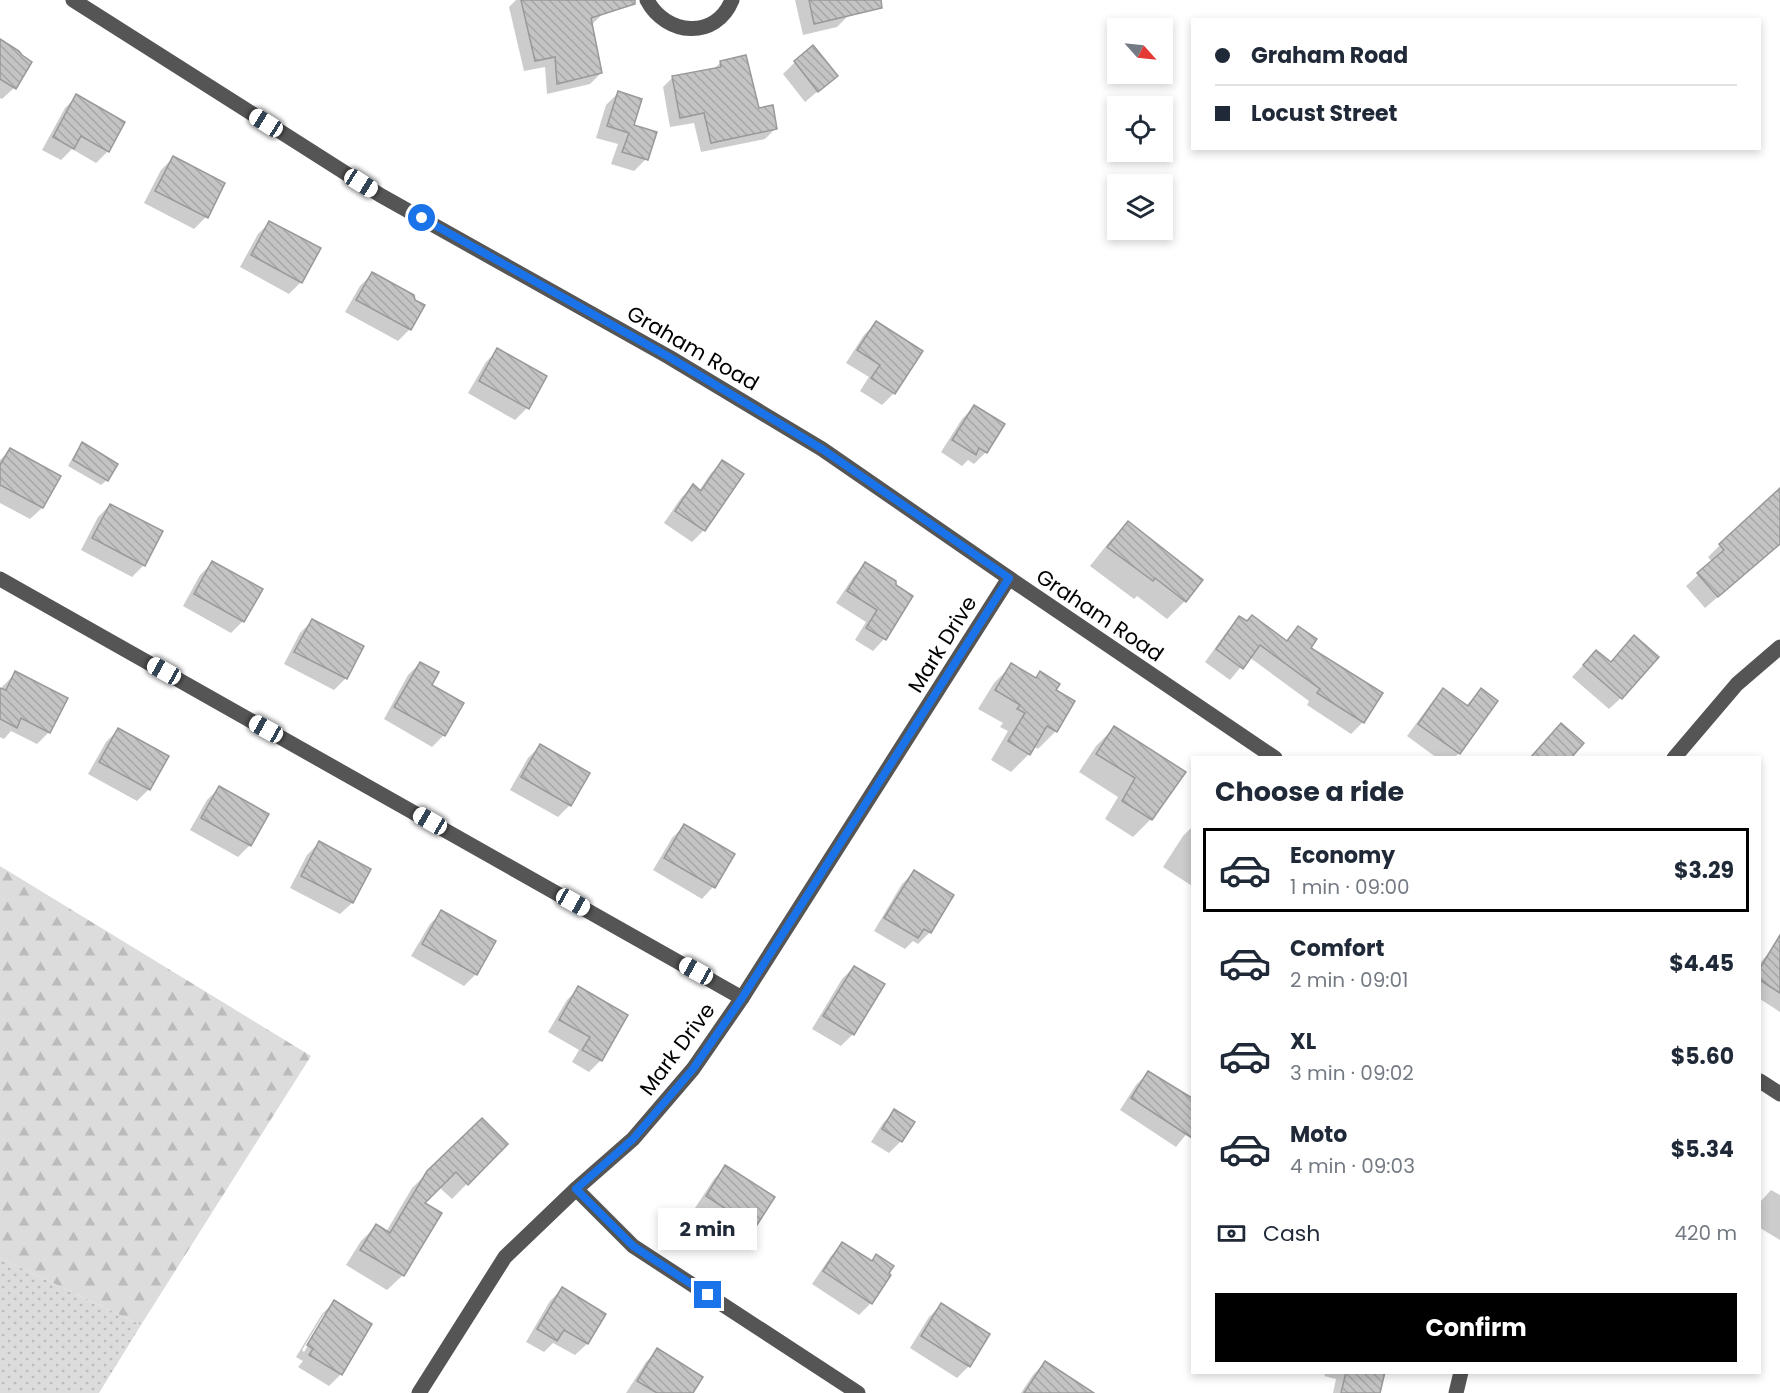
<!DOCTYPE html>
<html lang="en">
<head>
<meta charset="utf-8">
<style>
	:root { --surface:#fff; --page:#f6f6f7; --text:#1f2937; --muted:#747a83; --line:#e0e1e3; --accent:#000 }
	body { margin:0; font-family:Poppins,sans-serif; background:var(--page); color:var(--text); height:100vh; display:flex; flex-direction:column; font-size:22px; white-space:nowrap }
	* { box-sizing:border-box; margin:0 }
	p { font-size:20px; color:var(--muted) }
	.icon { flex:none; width:33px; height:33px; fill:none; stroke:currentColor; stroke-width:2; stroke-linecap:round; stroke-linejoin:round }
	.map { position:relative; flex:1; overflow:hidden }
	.drawer { position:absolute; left:1191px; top:756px; width:570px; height:618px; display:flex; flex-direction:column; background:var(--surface); border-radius:0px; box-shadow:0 3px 9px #0003 }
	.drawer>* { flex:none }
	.top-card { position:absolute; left:1191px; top:18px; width:570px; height:132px; border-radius:0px; box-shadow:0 3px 9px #0003; display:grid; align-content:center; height:132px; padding:0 24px; background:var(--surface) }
	.needle { width:39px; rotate:117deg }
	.controls { position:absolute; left:1107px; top:18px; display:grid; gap:12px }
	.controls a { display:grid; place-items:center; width:66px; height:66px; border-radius:0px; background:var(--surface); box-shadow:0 3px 9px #0003; font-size:30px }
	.end { position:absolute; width:27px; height:27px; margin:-14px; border:8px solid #1a73e8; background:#fff; box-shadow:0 0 0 3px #fff }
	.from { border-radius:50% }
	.bubble { position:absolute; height:42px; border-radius:0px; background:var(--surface); box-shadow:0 3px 9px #0003; font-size:20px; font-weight:700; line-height:42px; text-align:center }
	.car { position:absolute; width:18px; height:36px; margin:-18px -9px; border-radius:8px; box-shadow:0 0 4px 2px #0007; background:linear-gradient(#fff 24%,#345 0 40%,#fff 0 76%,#345 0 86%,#fff 0) }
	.top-card b { display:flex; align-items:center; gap:21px; height:57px; font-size:22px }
	.top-card b+b { border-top:2px solid var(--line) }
	.top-card i { width:15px; height:15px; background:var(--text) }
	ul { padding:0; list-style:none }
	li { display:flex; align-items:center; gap:18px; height:84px; margin:0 12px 9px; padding:0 12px; border:3px solid transparent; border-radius:0px }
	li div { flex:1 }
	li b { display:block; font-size:22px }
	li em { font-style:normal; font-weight:700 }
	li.active { border-color:var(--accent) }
	li>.icon { width:54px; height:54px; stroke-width:1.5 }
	h2 { padding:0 24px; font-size:27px; line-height:72px }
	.pay { display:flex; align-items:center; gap:15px; height:66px; padding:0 24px; font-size:22px }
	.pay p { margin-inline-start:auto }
	.button { display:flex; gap:12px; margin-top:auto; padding:12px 24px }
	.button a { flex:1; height:69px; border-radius:0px; background:var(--accent); color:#fff; font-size:24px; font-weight:700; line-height:69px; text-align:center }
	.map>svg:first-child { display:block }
</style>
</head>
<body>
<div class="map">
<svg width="1780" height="1393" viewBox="0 0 1780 1393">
	<defs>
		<pattern id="forest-firs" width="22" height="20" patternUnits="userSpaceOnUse" patternTransform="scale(1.5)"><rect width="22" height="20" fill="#dcdcdc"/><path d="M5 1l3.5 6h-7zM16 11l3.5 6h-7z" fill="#bbb"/></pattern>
		<pattern id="park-dots" width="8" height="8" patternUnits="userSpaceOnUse" patternTransform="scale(1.5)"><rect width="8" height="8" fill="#dcdcdc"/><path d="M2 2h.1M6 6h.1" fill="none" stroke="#bbb" stroke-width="1.8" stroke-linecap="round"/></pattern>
		<pattern id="building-back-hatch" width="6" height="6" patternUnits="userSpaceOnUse" patternTransform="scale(1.5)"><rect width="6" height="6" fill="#c4c4c4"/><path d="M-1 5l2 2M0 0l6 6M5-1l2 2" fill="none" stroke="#a7a7a7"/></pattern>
	</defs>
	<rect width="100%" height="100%" fill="#fff"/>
	<path fill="url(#forest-firs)" d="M0 866 311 1056 141 1325 0 1258Z"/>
	<path fill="url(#park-dots)" d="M0 1258 141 1325 99 1393H0Z"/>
	<g fill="#0003" fill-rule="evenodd">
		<path d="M516 0H600L604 13 591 25 601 73 590 84 547 94 545 67 524 71 509 7Z"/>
		<path d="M795 0H846L849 15 837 27 803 35Z"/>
		<path d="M0 40 14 88 2 99 0 98Z"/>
		<path d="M721 62 758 110 776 128 765 139 701 152 694 123 670 127 663 87 673 77 713 70Z"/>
		<path d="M795 62 836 76 805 102 783 74Z"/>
		<path d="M618 93 646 159 634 171 611 164 618 144 596 138 606 105Z"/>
		<path d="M77 96 108 151 96 163 72 149 61 160 42 150 65 108Z"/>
		<path d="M173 158 223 184 206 217 194 229 144 203 161 170Z"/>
		<path d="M270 222 301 282 289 294 240 267 258 234Z"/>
		<path d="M372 274 414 301 410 329 398 341 345 312 360 286Z"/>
		<path d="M876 323 894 393 882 405 860 391 869 377 846 363 864 335Z"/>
		<path d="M498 350 545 377 527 408 515 420 468 393 486 362Z"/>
		<path d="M974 407 986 452 974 464 968 460 962 466 941 452 962 419Z"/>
		<path d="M82 444 107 480 101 485 68 466 77 450Z"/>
		<path d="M10 450 59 477 42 508 30 519 0 503V460Z"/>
		<path d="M723 462 704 530 692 542 664 523 681 498 693 486 699 491 711 473Z"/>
		<path d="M110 505 144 565 132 577 81 550 98 517Z"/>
		<path d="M1780 507V543L1705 608 1686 586 1712 562 1708 557 1720 545Z"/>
		<path d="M1128 523 1185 601 1167 619 1137 596 1134 599 1090 566 1110 541Z"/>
		<path d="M212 563 243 621 231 633 183 606 200 575Z"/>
		<path d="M866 564 911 597 884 639 873 651 855 640 866 622 836 603 854 576Z"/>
		<path d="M1240 618 1286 641 1298 628 1309 648 1363 722 1351 734 1307 705 1309 701 1249 657 1230 680 1205 662 1228 630Z"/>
		<path d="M312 621 346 678 334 690 284 664 300 633Z"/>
		<path d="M1622 649 1621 698 1609 709 1572 677 1584 664 1610 663Z"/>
		<path d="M420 663 444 735 432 747 384 719 408 675Z"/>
		<path d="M1012 665 1034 679 1040 673 1054 690 1056 731 1038 749 1033 746 1029 754 1011 772 991 760 1008 731 1000 727 1003 723 978 709 994 683Z"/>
		<path d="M16 673 49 732 37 744 11 731 4 739 0 737V689Z"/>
		<path d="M1443 690 1466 706 1481 690 1459 753 1454 758H1437L1407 736 1432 702Z"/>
		<path d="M1114 728 1184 772 1151 819 1133 837 1105 819 1118 797 1079 772 1096 746Z"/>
		<path d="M118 730 149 789 137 801 88 774 106 742Z"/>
		<path d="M540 746 588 773 570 805 558 817 510 790 528 758Z"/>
		<path d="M219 788 250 845 238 857 190 830 207 800Z"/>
		<path d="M684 826 713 887 702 899 653 870 672 838Z"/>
		<path d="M1192 827V886L1163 867 1183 836Z"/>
		<path d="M319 843 369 869 352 903 340 914 290 888 307 855Z"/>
		<path d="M914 872 930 932 918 944 913 941 905 949 874 931 902 884Z"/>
		<path d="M442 912 476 974 464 986 411 956 430 924Z"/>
		<path d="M1774 947 1780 951V1012L1760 999V963Z"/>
		<path d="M854 967 853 1034 841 1046 812 1029 842 979Z"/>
		<path d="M579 988 601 1060 589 1072 572 1062 579 1050 548 1032 567 1000Z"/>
		<path d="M1148 1073 1192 1100V1127L1176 1147 1120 1110 1136 1085Z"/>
		<path d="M895 1111 913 1123 901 1141 889 1153 871 1142 883 1123Z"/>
		<path d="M482 1120 506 1144 452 1199 439 1187 422 1203 440 1214 403 1275 387 1290 346 1265 361 1241 376 1226 386 1232 412 1188Z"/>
		<path d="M726 1167 754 1227 742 1239 695 1208 714 1179Z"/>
		<path d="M1771 1190 1780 1195V1240L1760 1228V1202Z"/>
		<path d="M843 1244 871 1262 877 1256 871 1303 859 1315 812 1284 831 1256Z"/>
		<path d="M562 1289 604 1314 587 1344 575 1355 553 1343 544 1352 526 1342 550 1301Z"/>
		<path d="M334 1302 341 1374 329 1386 298 1367 303 1361 296 1357 322 1314ZM324 1314H327L304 1352 302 1350Z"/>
		<path d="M941 1305 969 1366 957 1378 910 1348 929 1317Z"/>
		<path d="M658 1350 691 1393H626L646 1362Z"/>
		<path d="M1045 1363 1085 1393H1021L1033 1375Z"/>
		<path d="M1327 1372H1384L1379 1393H1333L1336 1379 1324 1376Z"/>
	</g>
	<g fill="url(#building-back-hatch)" stroke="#999" stroke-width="1.5">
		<path d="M521 0H635V4L591 18 602 73 557 84 555 57 535 61Z"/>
		<path d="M809 0H881L882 8 814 24Z"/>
		<path d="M0 39 19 51 22 55 32 62 16 89 0 79Z"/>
		<path d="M813 45 838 76 818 92 794 61Z"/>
		<path d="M746 55 759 108 773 105 777 129 711 143 704 113 680 118 672 76 721 67 720 61Z"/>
		<path d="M618 91 642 99 634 125 657 132 648 160 622 152 629 133 607 126Z"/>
		<path d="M76 94 125 122 109 152 81 136 74 149 53 137Z"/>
		<path d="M173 156 225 183 208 218 155 191Z"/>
		<path d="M269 221 321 248 302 283 251 255Z"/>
		<path d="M372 272 414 295 415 300 425 305 411 330 356 300Z"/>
		<path d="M876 321 923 351 895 394 871 378 880 365 857 350Z"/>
		<path d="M497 348 547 376 529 409 479 381Z"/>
		<path d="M974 405 1005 424 987 453 979 448 976 455 952 440Z"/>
		<path d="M82 442 118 464 108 481 73 460Z"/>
		<path d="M10 448 61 476 43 508 0 485V465Z"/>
		<path d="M722 460 744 474 705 531 675 511 693 484 701 491Z"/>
		<path d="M1780 488V544L1718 597 1697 573 1724 550 1719 544Z"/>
		<path d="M110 504 163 531 145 566 92 538Z"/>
		<path d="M1128 521 1203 580 1186 602 1155 578 1153 581 1107 547Z"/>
		<path d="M212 561 263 589 244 622 194 594Z"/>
		<path d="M865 562 896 581V585L913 596 886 640 866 628 877 610 847 591Z"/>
		<path d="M1252 615 1287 641 1298 626 1317 639 1311 648 1383 693 1364 723 1317 693 1320 689 1260 645 1243 669 1216 649 1239 616 1247 621Z"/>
		<path d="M312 619 364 646 347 679 294 652Z"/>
		<path d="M1634 635 1659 657 1622 699 1583 665 1596 650 1611 662Z"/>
		<path d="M420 662 439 672 432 685 464 703 445 736 394 707Z"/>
		<path d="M1011 663 1036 678 1040 671 1060 684 1056 690 1075 701 1057 732 1047 726 1030 755 1008 741 1025 713 1017 709 1020 705 995 690Z"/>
		<path d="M15 671 68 698 50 733 21 718 17 728 0 719V688L6 690Z"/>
		<path d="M1443 688 1468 706 1481 688 1498 701 1460 754 1418 724Z"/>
		<path d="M1561 723 1584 743 1571 758H1530Z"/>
		<path d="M1114 726 1186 772 1152 820 1122 801 1135 778 1096 754Z"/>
		<path d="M118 728 169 756 150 790 99 762Z"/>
		<path d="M540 744 590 773 571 806 521 777Z"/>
		<path d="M219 786 269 814 251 846 201 818Z"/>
		<path d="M684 824 735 854 715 888 664 858Z"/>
		<path d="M319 841 371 869 353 903 301 876Z"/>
		<path d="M914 870 954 895 931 933 924 929 918 938 884 918Z"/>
		<path d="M441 910 496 941 477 975 422 944Z"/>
		<path d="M1780 935V993L1760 980V968Z"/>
		<path d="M854 966 885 984 854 1035 823 1016Z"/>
		<path d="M578 986 628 1015 602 1061 582 1050 590 1037 559 1020Z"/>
		<path d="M1148 1071 1192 1098V1138L1131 1098Z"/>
		<path d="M894 1109 915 1122 902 1142 882 1129Z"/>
		<path d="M482 1118 508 1144 468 1185 456 1172 425 1203 442 1213 404 1276 360 1250 376 1224 390 1233 427 1171Z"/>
		<path d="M725 1165 775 1197 755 1228 706 1196Z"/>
		<path d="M842 1242 872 1261 876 1254 894 1266 889 1273 891 1275 872 1304 823 1271Z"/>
		<path d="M562 1287 606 1314 588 1344 564 1330 557 1341 537 1329Z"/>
		<path d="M334 1300 372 1324 342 1375 309 1355 313 1349 307 1345Z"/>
		<path d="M941 1303 990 1334 970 1367 921 1336Z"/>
		<path d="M657 1348 703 1377 693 1393H657L637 1381Z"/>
		<path d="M1045 1361 1094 1393H1024Z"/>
		<path d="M1346 1372H1385L1380 1393H1341Z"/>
	</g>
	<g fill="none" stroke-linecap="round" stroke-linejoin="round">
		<g stroke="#555" stroke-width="15">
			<path d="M73 0 380 195 669 357 822 449 1009 578 1275 758"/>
			<path d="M647 0C666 36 716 40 732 0"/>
			<path d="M0 579 742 998"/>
			<path d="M1674 758 1737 684 1780 647"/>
			<path d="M1760 1081 1780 1094"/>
			<path d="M576 1189 633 1246 858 1393"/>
			<path d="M419 1393 505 1257 576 1189 633 1139 693 1069 742 998 1009 578"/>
			<path d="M1456 1393 1461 1372"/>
		</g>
	</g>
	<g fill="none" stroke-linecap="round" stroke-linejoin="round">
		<path stroke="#1a73e8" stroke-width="8" d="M422 218 669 357 822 449 1009 578 742 998 693 1069 633 1139 576 1189 633 1246 708 1295"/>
	</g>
	<g text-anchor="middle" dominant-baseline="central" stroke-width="4.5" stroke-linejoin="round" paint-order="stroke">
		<g font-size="21" fill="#000" stroke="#fff">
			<text transform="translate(693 348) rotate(30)">Graham Road</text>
			<text transform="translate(1100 615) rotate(34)">Graham Road</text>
			<text transform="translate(942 644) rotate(-58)">Mark Drive</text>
			<text transform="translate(677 1049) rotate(-53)">Mark Drive</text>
		</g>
	</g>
</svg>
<div class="controls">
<a><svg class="needle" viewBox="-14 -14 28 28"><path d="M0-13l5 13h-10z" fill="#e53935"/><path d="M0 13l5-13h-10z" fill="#747a83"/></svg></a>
<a><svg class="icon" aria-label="locate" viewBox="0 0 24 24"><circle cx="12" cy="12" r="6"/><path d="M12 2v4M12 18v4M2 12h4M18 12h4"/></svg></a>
<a><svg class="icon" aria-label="layers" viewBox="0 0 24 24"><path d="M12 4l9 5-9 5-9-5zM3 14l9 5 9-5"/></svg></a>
</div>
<i class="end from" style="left:422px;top:218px"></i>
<i class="end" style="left:708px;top:1295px"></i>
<div class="bubble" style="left:658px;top:1208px;width:99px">2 min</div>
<i class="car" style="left:266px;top:123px;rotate:302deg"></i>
<i class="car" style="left:361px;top:183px;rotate:122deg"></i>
<i class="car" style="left:164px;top:671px;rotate:299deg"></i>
<i class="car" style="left:266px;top:729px;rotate:299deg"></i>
<i class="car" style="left:430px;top:821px;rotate:300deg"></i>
<i class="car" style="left:573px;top:902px;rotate:119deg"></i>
<i class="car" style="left:696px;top:971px;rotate:299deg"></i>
<div class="top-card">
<b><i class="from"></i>Graham Road</b>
<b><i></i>Locust Street</b>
</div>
<section class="drawer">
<h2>Choose a ride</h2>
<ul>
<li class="active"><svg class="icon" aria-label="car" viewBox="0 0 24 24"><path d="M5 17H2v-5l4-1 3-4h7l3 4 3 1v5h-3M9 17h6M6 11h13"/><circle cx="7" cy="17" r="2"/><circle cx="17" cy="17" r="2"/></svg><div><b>Economy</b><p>1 min · 09:00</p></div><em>$3.29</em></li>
<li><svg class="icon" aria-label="car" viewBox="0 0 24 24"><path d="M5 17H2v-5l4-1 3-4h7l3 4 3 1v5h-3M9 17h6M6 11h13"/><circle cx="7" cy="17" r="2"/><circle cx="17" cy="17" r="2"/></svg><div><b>Comfort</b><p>2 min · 09:01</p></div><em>$4.45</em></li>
<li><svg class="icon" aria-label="car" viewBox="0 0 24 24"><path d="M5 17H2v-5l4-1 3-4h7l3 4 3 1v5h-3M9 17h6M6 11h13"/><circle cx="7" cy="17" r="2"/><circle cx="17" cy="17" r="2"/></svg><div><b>XL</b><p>3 min · 09:02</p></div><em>$5.60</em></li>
<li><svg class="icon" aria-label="car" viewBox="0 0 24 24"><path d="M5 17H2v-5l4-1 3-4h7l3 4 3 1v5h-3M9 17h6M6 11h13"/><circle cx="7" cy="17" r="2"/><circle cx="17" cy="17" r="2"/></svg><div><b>Moto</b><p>4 min · 09:03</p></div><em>$5.34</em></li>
</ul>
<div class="pay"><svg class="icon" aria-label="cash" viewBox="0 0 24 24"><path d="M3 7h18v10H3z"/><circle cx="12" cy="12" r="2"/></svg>Cash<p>420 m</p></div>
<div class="button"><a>Confirm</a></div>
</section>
</div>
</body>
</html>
